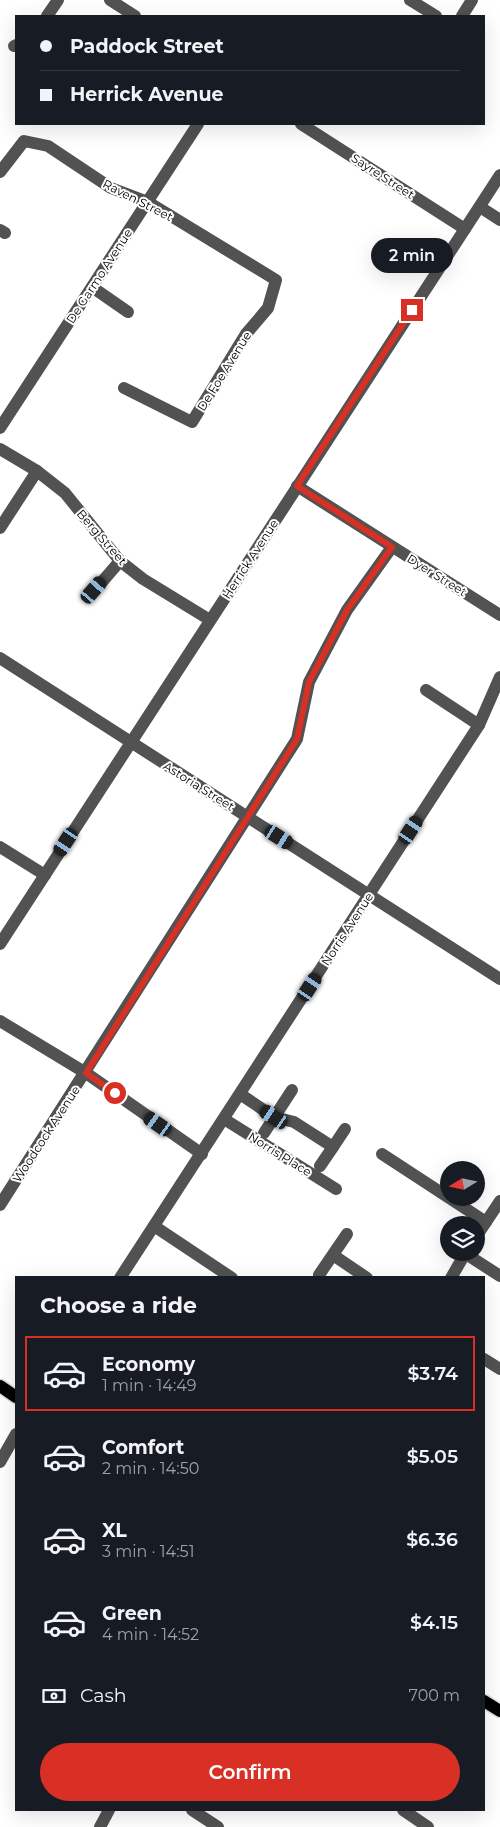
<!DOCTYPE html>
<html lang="en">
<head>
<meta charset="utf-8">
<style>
	:root { --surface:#171b24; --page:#20242c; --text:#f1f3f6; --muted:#9ea1a6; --line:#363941; --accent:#d93025 }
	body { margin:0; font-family:Montserrat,sans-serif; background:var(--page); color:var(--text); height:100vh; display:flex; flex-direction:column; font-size:19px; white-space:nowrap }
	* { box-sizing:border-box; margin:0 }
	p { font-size:16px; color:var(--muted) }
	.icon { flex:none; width:28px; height:28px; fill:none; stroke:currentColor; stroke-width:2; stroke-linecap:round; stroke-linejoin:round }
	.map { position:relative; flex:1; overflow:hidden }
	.sheet { position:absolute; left:15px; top:1276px; width:470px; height:535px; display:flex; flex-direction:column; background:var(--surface); border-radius:0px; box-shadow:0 5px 20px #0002 }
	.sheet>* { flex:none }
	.top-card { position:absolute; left:15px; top:15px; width:470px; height:110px; border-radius:0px; box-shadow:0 5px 20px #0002; display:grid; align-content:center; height:110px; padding:0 25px; background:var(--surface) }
	.needle { width:32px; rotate:260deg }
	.fabs { position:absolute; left:440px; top:1161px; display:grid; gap:10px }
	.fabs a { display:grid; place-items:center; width:45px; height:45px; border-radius:50%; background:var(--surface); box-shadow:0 5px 20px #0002; font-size:25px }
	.end { position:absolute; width:22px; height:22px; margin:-11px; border:6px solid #d93025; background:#fff; box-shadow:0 0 0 2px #fff }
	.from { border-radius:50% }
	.bubble { position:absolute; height:35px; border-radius:18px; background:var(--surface); box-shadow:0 5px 20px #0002; font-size:16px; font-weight:600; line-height:35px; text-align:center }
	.car { position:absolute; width:15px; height:30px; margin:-15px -8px; border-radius:6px; box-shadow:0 0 4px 1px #0007; background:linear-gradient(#222 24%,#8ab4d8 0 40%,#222 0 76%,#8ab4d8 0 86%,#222 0) }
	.top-card b { display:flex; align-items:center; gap:18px; height:48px; font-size:19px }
	.top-card b+b { border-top:1px solid var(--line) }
	.top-card i { width:12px; height:12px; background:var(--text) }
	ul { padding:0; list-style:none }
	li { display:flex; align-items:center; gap:15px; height:75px; margin:0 10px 8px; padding:0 15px; border:2px solid transparent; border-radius:0px }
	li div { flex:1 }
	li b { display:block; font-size:19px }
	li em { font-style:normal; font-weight:600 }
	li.current { border-color:var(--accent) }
	li>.icon { width:45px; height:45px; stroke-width:1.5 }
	h2 { padding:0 25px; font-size:22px; line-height:60px }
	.pay { display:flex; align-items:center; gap:12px; height:55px; padding:0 25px; font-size:19px }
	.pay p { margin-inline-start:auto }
	.primary-button { display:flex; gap:10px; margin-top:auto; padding:10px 25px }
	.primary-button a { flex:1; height:58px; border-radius:30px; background:var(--accent); color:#fff; font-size:20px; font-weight:600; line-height:58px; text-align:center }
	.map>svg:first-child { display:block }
</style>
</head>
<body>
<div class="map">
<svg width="500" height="1827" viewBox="0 0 500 1827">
	<rect width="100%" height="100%" fill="#fff"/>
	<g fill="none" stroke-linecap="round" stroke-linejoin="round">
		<defs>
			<g id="major">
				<path d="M0 1386 16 1397"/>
				<path d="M484 1701 500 1711"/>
			</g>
		</defs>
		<use href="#major" stroke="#dbdbdb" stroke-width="15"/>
		<g stroke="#525252" stroke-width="12">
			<path d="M110 0 135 16"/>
			<path d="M410 0 436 16"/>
			<path d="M47 16 58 0"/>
			<path d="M462 16 472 0"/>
			<path d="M14 46 16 45"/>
			<path d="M301 124 465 229"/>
			<path d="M0 172 24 141 48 146 111 188 148 202 276 280 268 308 246 334 192 422 124 388"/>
			<path d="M480 207 500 220"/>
			<path d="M0 230 5 233"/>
			<path d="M92 287 128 312"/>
			<path d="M0 428 198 124"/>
			<path d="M0 449 37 471 65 493 120 561 143 579 210 620"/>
			<path d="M297 486 500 615"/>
			<path d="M0 528 37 471"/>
			<path d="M95 590 120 561"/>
			<path d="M0 658 500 979"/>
			<path d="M426 690 479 725"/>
			<path d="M0 847 45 875"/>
			<path d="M0 944 500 175"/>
			<path d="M0 1021 86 1073 202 1154"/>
			<path d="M240 1094 274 1117 294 1122 333 1147 320 1166"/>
			<path d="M224 1119 336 1189"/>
			<path d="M264 1133 292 1090"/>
			<path d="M333 1147 345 1129"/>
			<path d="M382 1154 486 1222"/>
			<path d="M0 1205 297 739 309 682 347 610 392 547"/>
			<path d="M154 1226 232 1278"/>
			<path d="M476 1237 500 1201"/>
			<path d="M466 1254 500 1276"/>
			<path d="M333 1255 367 1278"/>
			<path d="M319 1275 347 1234"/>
			<path d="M120 1278 479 725 500 677"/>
			<path d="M451 1278 466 1252"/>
			<path d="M484 1359 500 1369"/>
			<path d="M0 1462 16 1434"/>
			<path d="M192 1810 218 1827"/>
			<path d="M403 1810 428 1827"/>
			<path d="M100 1827 109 1810"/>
		</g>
		<use href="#major" stroke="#000" stroke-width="12"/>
	</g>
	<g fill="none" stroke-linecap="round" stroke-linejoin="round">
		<path stroke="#d93025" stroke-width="6" d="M115 1093 86 1073 297 739 309 682 347 610 392 547 297 486 412 310"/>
	</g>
	<g text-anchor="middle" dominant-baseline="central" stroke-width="4" stroke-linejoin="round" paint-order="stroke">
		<g font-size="12" fill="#000" stroke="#fff">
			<text transform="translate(383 176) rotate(33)">Sayre Street</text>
			<text transform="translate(138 200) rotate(27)">Raven Street</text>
			<text transform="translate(99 276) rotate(-57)">De Garmo Avenue</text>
			<text transform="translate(224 371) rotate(-58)">De Foe Avenue</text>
			<text transform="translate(102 537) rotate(49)">Berg Street</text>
			<text transform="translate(250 559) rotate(-57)">Herrick Avenue</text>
			<text transform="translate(437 575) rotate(32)">Dyer Street</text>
			<text transform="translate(199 786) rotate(32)">Astoria Street</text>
			<text transform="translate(347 929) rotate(-57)">Norris Avenue</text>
			<text transform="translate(46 1134) rotate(-57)">Woodcock Avenue</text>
			<text transform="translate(280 1154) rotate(32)">Norris Place</text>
		</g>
	</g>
</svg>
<div class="fabs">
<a><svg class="needle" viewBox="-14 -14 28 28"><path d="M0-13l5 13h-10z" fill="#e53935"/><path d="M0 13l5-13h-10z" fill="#9ea1a6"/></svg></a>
<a><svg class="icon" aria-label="layers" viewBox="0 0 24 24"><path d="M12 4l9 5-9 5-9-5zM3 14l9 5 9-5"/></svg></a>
</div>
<i class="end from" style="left:115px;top:1093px"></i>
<i class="end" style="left:412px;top:310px"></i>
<div class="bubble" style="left:371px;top:238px;width:82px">2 min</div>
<i class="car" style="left:94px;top:590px;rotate:41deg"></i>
<i class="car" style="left:411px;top:830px;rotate:33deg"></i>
<i class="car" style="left:279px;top:837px;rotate:122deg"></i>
<i class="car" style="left:66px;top:842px;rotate:213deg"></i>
<i class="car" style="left:310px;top:987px;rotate:33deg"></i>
<i class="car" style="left:274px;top:1117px;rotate:304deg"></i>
<i class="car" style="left:158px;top:1124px;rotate:305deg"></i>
<div class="top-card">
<b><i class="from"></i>Paddock Street</b>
<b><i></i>Herrick Avenue</b>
</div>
<section class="sheet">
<h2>Choose a ride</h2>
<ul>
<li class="current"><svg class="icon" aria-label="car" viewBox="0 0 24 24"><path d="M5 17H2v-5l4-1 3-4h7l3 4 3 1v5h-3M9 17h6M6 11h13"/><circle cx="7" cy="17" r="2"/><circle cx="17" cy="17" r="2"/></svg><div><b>Economy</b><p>1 min · 14:49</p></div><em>$3.74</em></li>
<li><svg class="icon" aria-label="car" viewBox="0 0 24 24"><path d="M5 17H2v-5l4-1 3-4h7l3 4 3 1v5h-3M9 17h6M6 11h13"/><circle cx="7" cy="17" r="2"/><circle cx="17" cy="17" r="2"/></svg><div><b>Comfort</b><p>2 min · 14:50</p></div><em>$5.05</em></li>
<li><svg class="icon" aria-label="car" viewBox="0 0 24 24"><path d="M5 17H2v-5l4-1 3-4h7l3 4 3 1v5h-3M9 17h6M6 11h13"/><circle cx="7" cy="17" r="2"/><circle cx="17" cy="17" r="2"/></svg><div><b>XL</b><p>3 min · 14:51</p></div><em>$6.36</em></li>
<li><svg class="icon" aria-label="car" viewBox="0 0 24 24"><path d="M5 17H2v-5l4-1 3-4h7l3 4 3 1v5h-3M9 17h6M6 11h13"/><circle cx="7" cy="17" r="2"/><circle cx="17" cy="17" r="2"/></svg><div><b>Green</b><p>4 min · 14:52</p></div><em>$4.15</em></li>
</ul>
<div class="pay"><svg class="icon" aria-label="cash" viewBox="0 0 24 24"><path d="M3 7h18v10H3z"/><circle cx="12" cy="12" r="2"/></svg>Cash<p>700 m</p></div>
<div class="primary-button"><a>Confirm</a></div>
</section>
</div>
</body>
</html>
